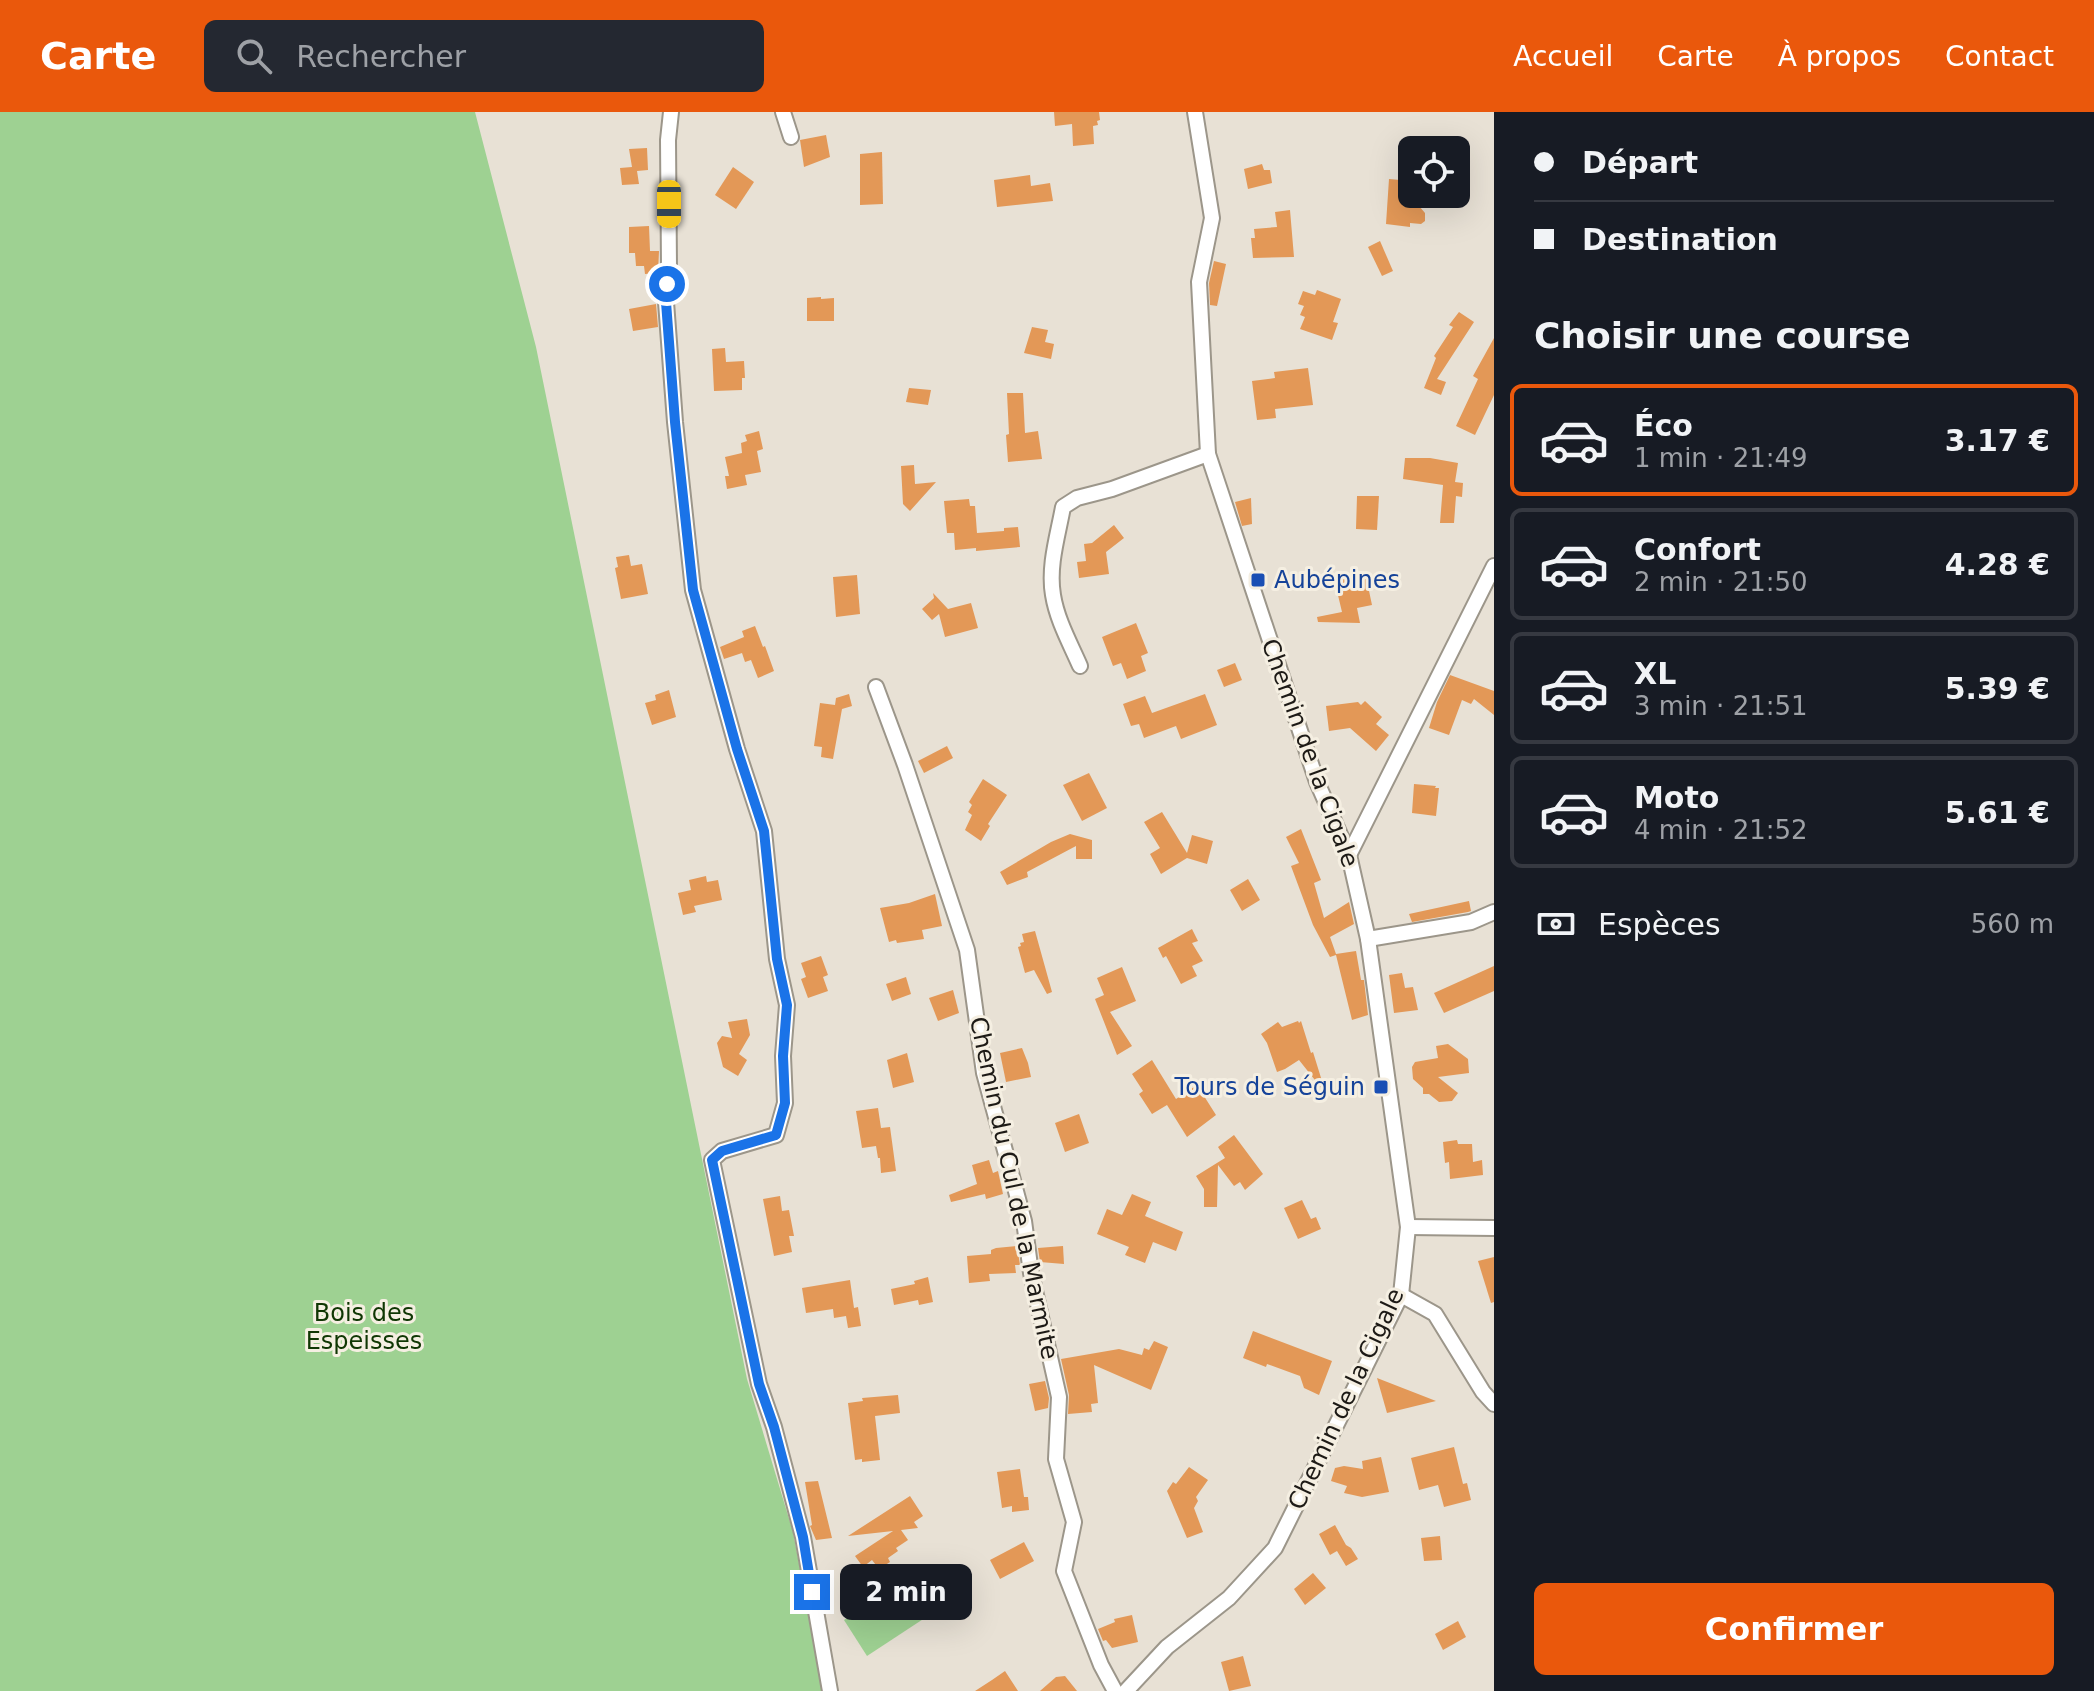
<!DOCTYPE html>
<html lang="fr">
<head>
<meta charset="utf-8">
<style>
	:root { --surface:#171b24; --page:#242831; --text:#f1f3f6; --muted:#9ea1a6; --line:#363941; --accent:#ea580c }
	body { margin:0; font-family:"DejaVu Sans",sans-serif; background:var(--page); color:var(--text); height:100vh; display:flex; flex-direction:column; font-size:30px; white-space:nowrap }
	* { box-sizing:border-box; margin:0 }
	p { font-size:26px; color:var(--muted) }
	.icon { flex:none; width:44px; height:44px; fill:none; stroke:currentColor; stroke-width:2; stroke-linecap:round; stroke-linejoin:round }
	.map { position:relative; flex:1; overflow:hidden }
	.details { display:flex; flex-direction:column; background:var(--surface); width:600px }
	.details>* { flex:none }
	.hud { display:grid; align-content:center; height:176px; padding:0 40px; background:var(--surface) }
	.controls { position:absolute; left:1398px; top:24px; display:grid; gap:16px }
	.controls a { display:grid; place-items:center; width:72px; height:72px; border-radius:12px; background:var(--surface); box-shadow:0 8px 32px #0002; font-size:40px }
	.end { position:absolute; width:36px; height:36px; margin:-18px; border:10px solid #1a73e8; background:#fff; box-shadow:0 0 0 4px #fff }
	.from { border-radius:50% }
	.bubble { position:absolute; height:56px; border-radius:12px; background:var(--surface); box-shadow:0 8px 32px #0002; font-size:26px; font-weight:700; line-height:56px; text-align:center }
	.car { position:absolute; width:24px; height:48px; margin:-24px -12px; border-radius:10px; box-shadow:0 0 6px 2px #0007; background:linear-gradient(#f5c518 24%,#345 0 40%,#f5c518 0 76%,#345 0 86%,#f5c518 0) }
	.hud b { display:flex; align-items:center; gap:28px; height:76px; font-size:30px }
	.hud b+b { border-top:2px solid var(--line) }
	.hud i { width:20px; height:20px; background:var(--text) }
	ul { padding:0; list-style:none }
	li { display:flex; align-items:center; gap:24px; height:112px; margin:0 16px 12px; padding:0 24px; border:4px solid var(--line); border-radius:12px }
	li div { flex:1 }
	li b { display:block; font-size:30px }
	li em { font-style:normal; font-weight:700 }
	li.selected { border-color:var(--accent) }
	li>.icon { width:72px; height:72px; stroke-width:1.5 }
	h2 { padding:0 40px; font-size:36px; line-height:96px }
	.pay { display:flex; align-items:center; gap:20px; height:88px; padding:0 40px; font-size:30px }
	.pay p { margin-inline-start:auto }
	.button { display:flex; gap:16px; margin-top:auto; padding:16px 40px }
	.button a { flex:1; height:92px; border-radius:12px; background:var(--accent); color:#fff; font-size:32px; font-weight:700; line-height:92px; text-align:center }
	header { display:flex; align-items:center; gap:48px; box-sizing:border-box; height:112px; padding:0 40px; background:var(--accent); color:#fff }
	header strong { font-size:38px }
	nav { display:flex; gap:44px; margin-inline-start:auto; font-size:28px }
	.search { width:560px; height:72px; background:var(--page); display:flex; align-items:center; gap:20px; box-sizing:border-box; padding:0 28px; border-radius:12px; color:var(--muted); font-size:30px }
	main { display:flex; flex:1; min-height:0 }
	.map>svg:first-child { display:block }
</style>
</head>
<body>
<header>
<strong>Carte</strong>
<div class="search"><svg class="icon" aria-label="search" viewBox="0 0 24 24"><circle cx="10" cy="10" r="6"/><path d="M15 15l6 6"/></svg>Rechercher</div>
<nav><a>Accueil</a><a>Carte</a><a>À propos</a><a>Contact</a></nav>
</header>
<main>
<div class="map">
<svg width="1494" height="1579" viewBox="0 0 1494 1579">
	<rect width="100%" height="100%" fill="#e8e1d5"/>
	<g fill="#9ed192">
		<path d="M0 0H475L536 235 747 1267 793 1420 823 1579H0Z"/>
		<path d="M914 1463 937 1498 867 1544 844 1508Z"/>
	</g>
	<g fill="#e39857">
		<path d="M1054 0H1099L1100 8 1097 9 1098 13 1093 14 1094 32 1073 34 1072 12 1055 14Z"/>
		<path d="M826 23 830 45 804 55 800 28Z"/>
		<path d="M647 36 648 58 637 59 639 72 622 73 620 56 632 55 629 37Z"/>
		<path d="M882 40 883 92 860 93V42Z"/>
		<path d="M1262 52 1264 58H1270L1272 71 1248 77 1244 57Z"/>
		<path d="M733 55 754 70 736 97 715 83Z"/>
		<path d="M1030 63 1031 74 1050 71 1053 89 997 95 994 68Z"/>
		<path d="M1389 67 1412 69V82H1420L1419 94 1425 101V109L1421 112 1410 111V115L1386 112Z"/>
		<path d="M1290 98 1294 145 1253 146 1251 126H1255L1254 117 1277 115 1275 100Z"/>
		<path d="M649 114 650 139H659L658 161 645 162 644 154H636L635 141H629V115Z"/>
		<path d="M1380 129 1393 159 1382 164 1368 135Z"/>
		<path d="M1214 149 1226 152 1217 194 1210 193 1209 171Z"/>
		<path d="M1317 178 1341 187 1333 210 1338 211 1332 228 1300 217 1305 205 1300 203 1304 194 1298 192 1303 179 1315 183Z"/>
		<path d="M821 185V187L834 186V209H807V186Z"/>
		<path d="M656 192 658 215 633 219 629 197Z"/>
		<path d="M1459 200 1474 210 1437 267 1446 270 1441 283 1424 276 1436 246 1434 244 1453 215 1449 213Z"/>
		<path d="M1032 215 1048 218 1045 230 1054 232 1051 247 1024 241Z"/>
		<path d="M1494 226V283L1475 323 1456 314 1478 267 1473 264Z"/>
		<path d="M725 236 726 250 744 249 745 266H742V278L714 279 712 237Z"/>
		<path d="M1308 256 1313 293 1275 297 1276 306 1257 308 1252 269 1275 266 1274 260Z"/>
		<path d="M909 276 931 278 928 293 906 290Z"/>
		<path d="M1007 281H1023L1025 321 1038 319 1042 347 1008 350 1006 323 1009 322Z"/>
		<path d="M759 319 763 337 757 339 761 360 745 363 747 373 727 377 725 364H729L725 345 742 341 741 331 747 329 745 323Z"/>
		<path d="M1405 346H1430L1458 351 1455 370 1463 371 1462 385 1456 384 1454 411H1440L1443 373 1403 367Z"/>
		<path d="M914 353 915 372 936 370 910 399 903 392 901 354Z"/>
		<path d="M1357 384H1379L1377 418 1356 417Z"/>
		<path d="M1251 386 1252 412 1242 414 1235 390Z"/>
		<path d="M969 387 970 394H975L977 421 1004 419V416L1018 415 1020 435 976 439V436L955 438 954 421H947L944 389Z"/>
		<path d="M1114 413 1124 426 1106 440 1109 462 1079 466 1077 450 1086 449 1084 432 1092 431Z"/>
		<path d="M629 443 631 454 642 452 648 482 621 487 615 456 618 455 616 445Z"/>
		<path d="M1365 460 1372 493 1357 496 1360 511 1318 510 1317 505 1342 500 1337 479 1343 478 1341 466Z"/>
		<path d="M857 463 860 502 836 505 833 465Z"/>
		<path d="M933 481 948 497 971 491 978 516 945 525 939 502 932 508 922 497 934 486Z"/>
		<path d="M1136 511 1148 541 1141 544 1146 559 1127 567 1121 551 1113 554 1102 525Z"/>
		<path d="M755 514 763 535 765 534 774 559 758 566 751 548 745 550 742 541 724 547 720 535 744 525 742 519Z"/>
		<path d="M1235 551 1242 568 1224 575 1217 558Z"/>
		<path d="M1450 563 1494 579V603L1474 587 1471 592 1462 588 1449 623 1429 616 1437 590Z"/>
		<path d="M669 578 676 605 652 613 645 591 656 588 655 583Z"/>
		<path d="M849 582 852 594 842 597 833 647 821 645 822 635 814 634 820 591 835 593 836 586Z"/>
		<path d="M1205 582 1217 613 1181 627 1176 614 1144 626 1139 612 1131 614 1123 592 1145 584 1152 601Z"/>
		<path d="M1365 589 1382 605 1376 612 1389 623 1376 639 1350 616 1329 619 1326 594 1358 590 1361 593Z"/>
		<path d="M947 634 953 646 924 661 918 649Z"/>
		<path d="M1089 661 1107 696 1082 709 1063 673Z"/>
		<path d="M983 667 1007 683 988 712 990 714 981 729 965 718 972 703 968 700 972 693 969 690Z"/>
		<path d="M1414 672 1436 674 1435 676H1439L1436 704 1412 701Z"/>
		<path d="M1162 700 1187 741 1192 723 1213 729 1207 752 1187 746 1161 762 1150 742 1160 736 1144 710Z"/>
		<path d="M1301 717 1321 768 1314 771 1324 806 1349 790 1354 812 1330 825 1336 842 1356 839 1361 868H1364L1368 903 1352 908 1336 843 1330 845 1313 813 1291 754 1299 751 1286 725Z"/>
		<path d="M1070 722 1092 728V747H1076V734L1027 760 1028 765 1007 773 1000 760 1051 730Z"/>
		<path d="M706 764 707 770 718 768 722 788 694 794 696 800 683 803 678 781 691 778 689 768Z"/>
		<path d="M1248 767 1260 788 1242 799 1230 778Z"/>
		<path d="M935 782 942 814 922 818 924 827 897 831 896 828 889 830 880 796 909 791Z"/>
		<path d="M1469 789 1471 799 1468 800 1412 810 1409 802Z"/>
		<path d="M1192 817 1198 829 1192 831 1203 849 1192 854 1197 864 1181 872 1166 844 1163 846 1158 836Z"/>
		<path d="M1035 819 1052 880 1047 882 1034 858 1025 861 1018 835 1021 834 1020 831 1024 830 1022 822Z"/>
		<path d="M821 844 828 863 823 865 828 879 808 886 801 867 806 865 801 851Z"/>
		<path d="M1494 854V879L1444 901 1434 881Z"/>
		<path d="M1122 855 1136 889 1110 900 1132 934 1117 943 1095 887 1104 883 1097 866Z"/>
		<path d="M1402 861 1405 876 1413 875 1418 898 1394 901 1389 863Z"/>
		<path d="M906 865 911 882 892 889 886 872Z"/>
		<path d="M953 878 959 901 938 909 929 886Z"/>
		<path d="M747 907 750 923 739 942 747 948 738 964 723 955 717 931 722 924 732 926 728 910Z"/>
		<path d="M1298 909 1299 911 1301 909 1311 941 1313 940 1326 982 1299 948 1285 957 1277 960 1267 931 1261 922 1278 910 1282 915Z"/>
		<path d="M1448 932 1468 947 1469 961 1438 965 1458 981 1452 989 1439 990 1429 982H1423V976L1413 967 1412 955 1415 950 1438 946 1436 934Z"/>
		<path d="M1022 936 1028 951 1031 965 1006 970 1000 941Z"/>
		<path d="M907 941 914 970 893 976 887 948Z"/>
		<path d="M1152 948 1176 987 1197 973 1216 1003 1187 1025 1167 993 1152 1002 1139 982 1143 979 1132 962Z"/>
		<path d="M878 996 881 1016 890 1015 896 1059 881 1061 880 1046H878L876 1034 862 1036 856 999Z"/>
		<path d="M1079 1002 1089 1031 1065 1040 1055 1011Z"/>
		<path d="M1234 1023 1263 1062 1245 1078 1240 1070 1234 1074 1218 1053 1217 1095H1204V1077L1196 1064 1225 1046 1218 1035Z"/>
		<path d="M1457 1028 1458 1032H1472L1473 1050 1482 1048 1483 1063 1450 1067 1449 1050 1445 1051 1443 1030Z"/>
		<path d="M989 1048 993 1061 998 1059 1003 1082 986 1087 985 1082 951 1090 949 1083 977 1072 972 1053Z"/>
		<path d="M1132 1082 1151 1090 1145 1104 1183 1120 1176 1139 1153 1130 1145 1151 1125 1143 1129 1135 1097 1122 1107 1097 1122 1103Z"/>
		<path d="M780 1084 782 1099 789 1098 794 1124H789L792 1140 774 1144 763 1087Z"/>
		<path d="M1302 1088 1311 1107 1316 1105 1321 1117 1298 1127 1284 1096Z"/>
		<path d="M1017 1134 1020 1153H1015L1016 1161 989 1162 990 1169 969 1171 967 1144 991 1142V1138L996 1136Z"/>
		<path d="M1063 1134 1064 1152 1040 1150 1038 1136Z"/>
		<path d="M1494 1145V1190L1491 1191 1478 1149Z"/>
		<path d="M928 1165 933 1190 919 1193 918 1188 894 1193 891 1177 915 1172 914 1169Z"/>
		<path d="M850 1168 854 1196 858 1195 861 1214 848 1216 846 1204 834 1206 833 1197 806 1201 802 1176Z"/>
		<path d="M1253 1219 1332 1249 1319 1283 1304 1276 1300 1264 1267 1252 1266 1255 1243 1246Z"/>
		<path d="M1154 1229 1168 1235 1151 1278 1094 1253 1098 1291 1091 1292 1092 1300 1068 1302 1069 1283 1061 1247 1119 1237 1142 1243 1144 1236 1149 1238Z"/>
		<path d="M1377 1266 1436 1289 1387 1301Z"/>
		<path d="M1045 1269 1049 1286 1048 1296 1035 1299 1029 1272Z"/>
		<path d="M898 1283 900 1301 875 1304 880 1348 862 1350V1347L855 1348 848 1291 863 1289 862 1286Z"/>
		<path d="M1454 1335 1463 1372 1467 1371 1471 1388 1444 1395 1438 1373 1419 1378 1411 1346Z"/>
		<path d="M1381 1345 1389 1380 1362 1385 1344 1381 1347 1374 1331 1369 1335 1356 1344 1354 1363 1357 1362 1349Z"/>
		<path d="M1189 1355 1208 1368 1196 1385 1198 1389 1194 1396 1203 1420 1187 1426 1167 1379 1173 1370 1176 1372Z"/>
		<path d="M1020 1357 1024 1385H1028L1029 1398 1012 1400V1394L1002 1396 997 1360Z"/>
		<path d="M818 1369 832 1426 816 1428 810 1414 812 1413 805 1370Z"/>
		<path d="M910 1384 923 1404 914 1410 918 1416 901 1418 908 1428 896 1436 898 1439 888 1446 890 1450 879 1457 872 1448 863 1455 855 1444 893 1419 848 1424Z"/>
		<path d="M1335 1413 1346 1433 1351 1436 1358 1447 1346 1454 1337 1439 1330 1443 1319 1422Z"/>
		<path d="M1440 1424 1442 1448 1424 1449 1421 1426Z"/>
		<path d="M1024 1430 1034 1449 1000 1467 990 1448Z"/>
		<path d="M1313 1461 1326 1476 1305 1493 1294 1477Z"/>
		<path d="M1132 1503 1138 1530 1112 1536 1106 1528 1103 1529 1098 1517 1115 1510 1114 1507Z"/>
		<path d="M1458 1509 1466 1525 1443 1538 1435 1522Z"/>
		<path d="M1243 1544 1251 1574 1229 1579 1221 1550Z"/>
		<path d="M1005 1559 1018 1579H975L992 1568Z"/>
		<path d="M1065 1564 1077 1579H1040L1056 1565Z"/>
	</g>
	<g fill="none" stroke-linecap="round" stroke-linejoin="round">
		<defs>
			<g id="minor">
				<path d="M671 0 668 28 669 155 666 190 675 310 693 478 737 637 764 719 777 847 787 893 783 944 785 991 776 1023 722 1039 712 1048 759 1272 774 1315 803 1425 830 1579"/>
				<path d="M783 0 791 25"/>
				<path d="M1080 554C1070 531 1057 508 1053 483 1048 454 1058 423 1063 395L1077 386 1112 377 1208 342"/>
				<path d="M876 575 905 653 967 838 984 961 1024 1109 1031 1161 1059 1285 1056 1347 1074 1410 1064 1459 1101 1553 1115 1579"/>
				<path d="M1349 743 1494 454"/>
				<path d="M1368 827 1471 810 1494 800"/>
				<path d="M1408 1115 1494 1116"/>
				<path d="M1401 1183 1435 1202 1483 1280 1494 1292"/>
				<path d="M1126 1579 1167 1535 1229 1486 1275 1436 1401 1183 1408 1115 1368 827 1349 743 1317 670 1208 342 1199 170 1212 106 1195 0"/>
			</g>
		</defs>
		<use href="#minor" stroke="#9c968a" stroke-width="18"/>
		<use href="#minor" stroke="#fff" stroke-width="14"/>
	</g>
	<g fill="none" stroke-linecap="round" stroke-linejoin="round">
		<path stroke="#1a73e8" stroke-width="10" d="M667 172 666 190 675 310 693 478 737 637 764 719 777 847 787 893 783 944 785 991 776 1023 722 1039 712 1048 759 1272 774 1315 803 1425 812 1480"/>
	</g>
	<g fill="#1a4fb4" stroke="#f5efe2" stroke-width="3">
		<rect x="1250" y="460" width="16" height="16" rx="4"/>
		<rect x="1373" y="967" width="16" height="16" rx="4"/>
	</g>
	<g text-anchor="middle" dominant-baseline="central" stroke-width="6" stroke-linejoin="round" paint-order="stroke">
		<g font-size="24" fill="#164399" stroke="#f5efe2" text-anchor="start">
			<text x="1274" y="468">Aubépines</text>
			<text x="1365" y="975" text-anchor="end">Tours de Séguin</text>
		</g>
		<g font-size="24" fill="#1d1a16" stroke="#f5efe2">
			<text transform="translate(1310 641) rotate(70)">Chemin de la Cigale</text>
			<text transform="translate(1014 1076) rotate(78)">Chemin du Cul de la Marmite</text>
			<text transform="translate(1346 1287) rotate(-65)">Chemin de la Cigale</text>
		</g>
		<g font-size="24" fill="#0f3703" stroke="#f5efe2">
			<text x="364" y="1201">Bois des<tspan x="364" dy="28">Espeisses</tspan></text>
		</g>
	</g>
</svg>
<div class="controls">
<a><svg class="icon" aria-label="locate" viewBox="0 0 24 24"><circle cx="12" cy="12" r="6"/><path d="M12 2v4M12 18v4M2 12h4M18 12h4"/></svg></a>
</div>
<i class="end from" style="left:667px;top:172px"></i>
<i class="end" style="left:812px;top:1480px"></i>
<div class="bubble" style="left:840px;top:1452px;width:132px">2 min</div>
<i class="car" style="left:669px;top:92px;rotate:180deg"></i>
</div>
<section class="details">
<div class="hud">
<b><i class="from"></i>Départ</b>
<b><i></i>Destination</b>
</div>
<h2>Choisir une course</h2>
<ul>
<li class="selected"><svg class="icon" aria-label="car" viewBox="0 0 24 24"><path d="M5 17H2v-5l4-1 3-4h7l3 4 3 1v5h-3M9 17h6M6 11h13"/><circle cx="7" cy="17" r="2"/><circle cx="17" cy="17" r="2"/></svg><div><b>Éco</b><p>1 min · 21:49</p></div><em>3.17 €</em></li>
<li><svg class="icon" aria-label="car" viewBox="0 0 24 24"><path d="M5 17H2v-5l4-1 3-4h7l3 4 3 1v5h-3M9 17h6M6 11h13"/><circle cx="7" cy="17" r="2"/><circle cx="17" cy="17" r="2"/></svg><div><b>Confort</b><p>2 min · 21:50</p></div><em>4.28 €</em></li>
<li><svg class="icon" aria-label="car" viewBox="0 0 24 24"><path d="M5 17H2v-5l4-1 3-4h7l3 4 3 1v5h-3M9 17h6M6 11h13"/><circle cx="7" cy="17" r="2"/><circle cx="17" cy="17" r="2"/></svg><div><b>XL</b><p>3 min · 21:51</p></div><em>5.39 €</em></li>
<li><svg class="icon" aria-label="car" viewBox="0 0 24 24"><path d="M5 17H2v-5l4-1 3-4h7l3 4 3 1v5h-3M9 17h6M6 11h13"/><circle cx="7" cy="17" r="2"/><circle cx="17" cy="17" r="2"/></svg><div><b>Moto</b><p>4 min · 21:52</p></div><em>5.61 €</em></li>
</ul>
<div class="pay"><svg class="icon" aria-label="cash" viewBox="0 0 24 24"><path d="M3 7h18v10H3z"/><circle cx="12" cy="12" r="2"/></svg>Espèces<p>560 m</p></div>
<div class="button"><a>Confirmer</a></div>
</section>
</main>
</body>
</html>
